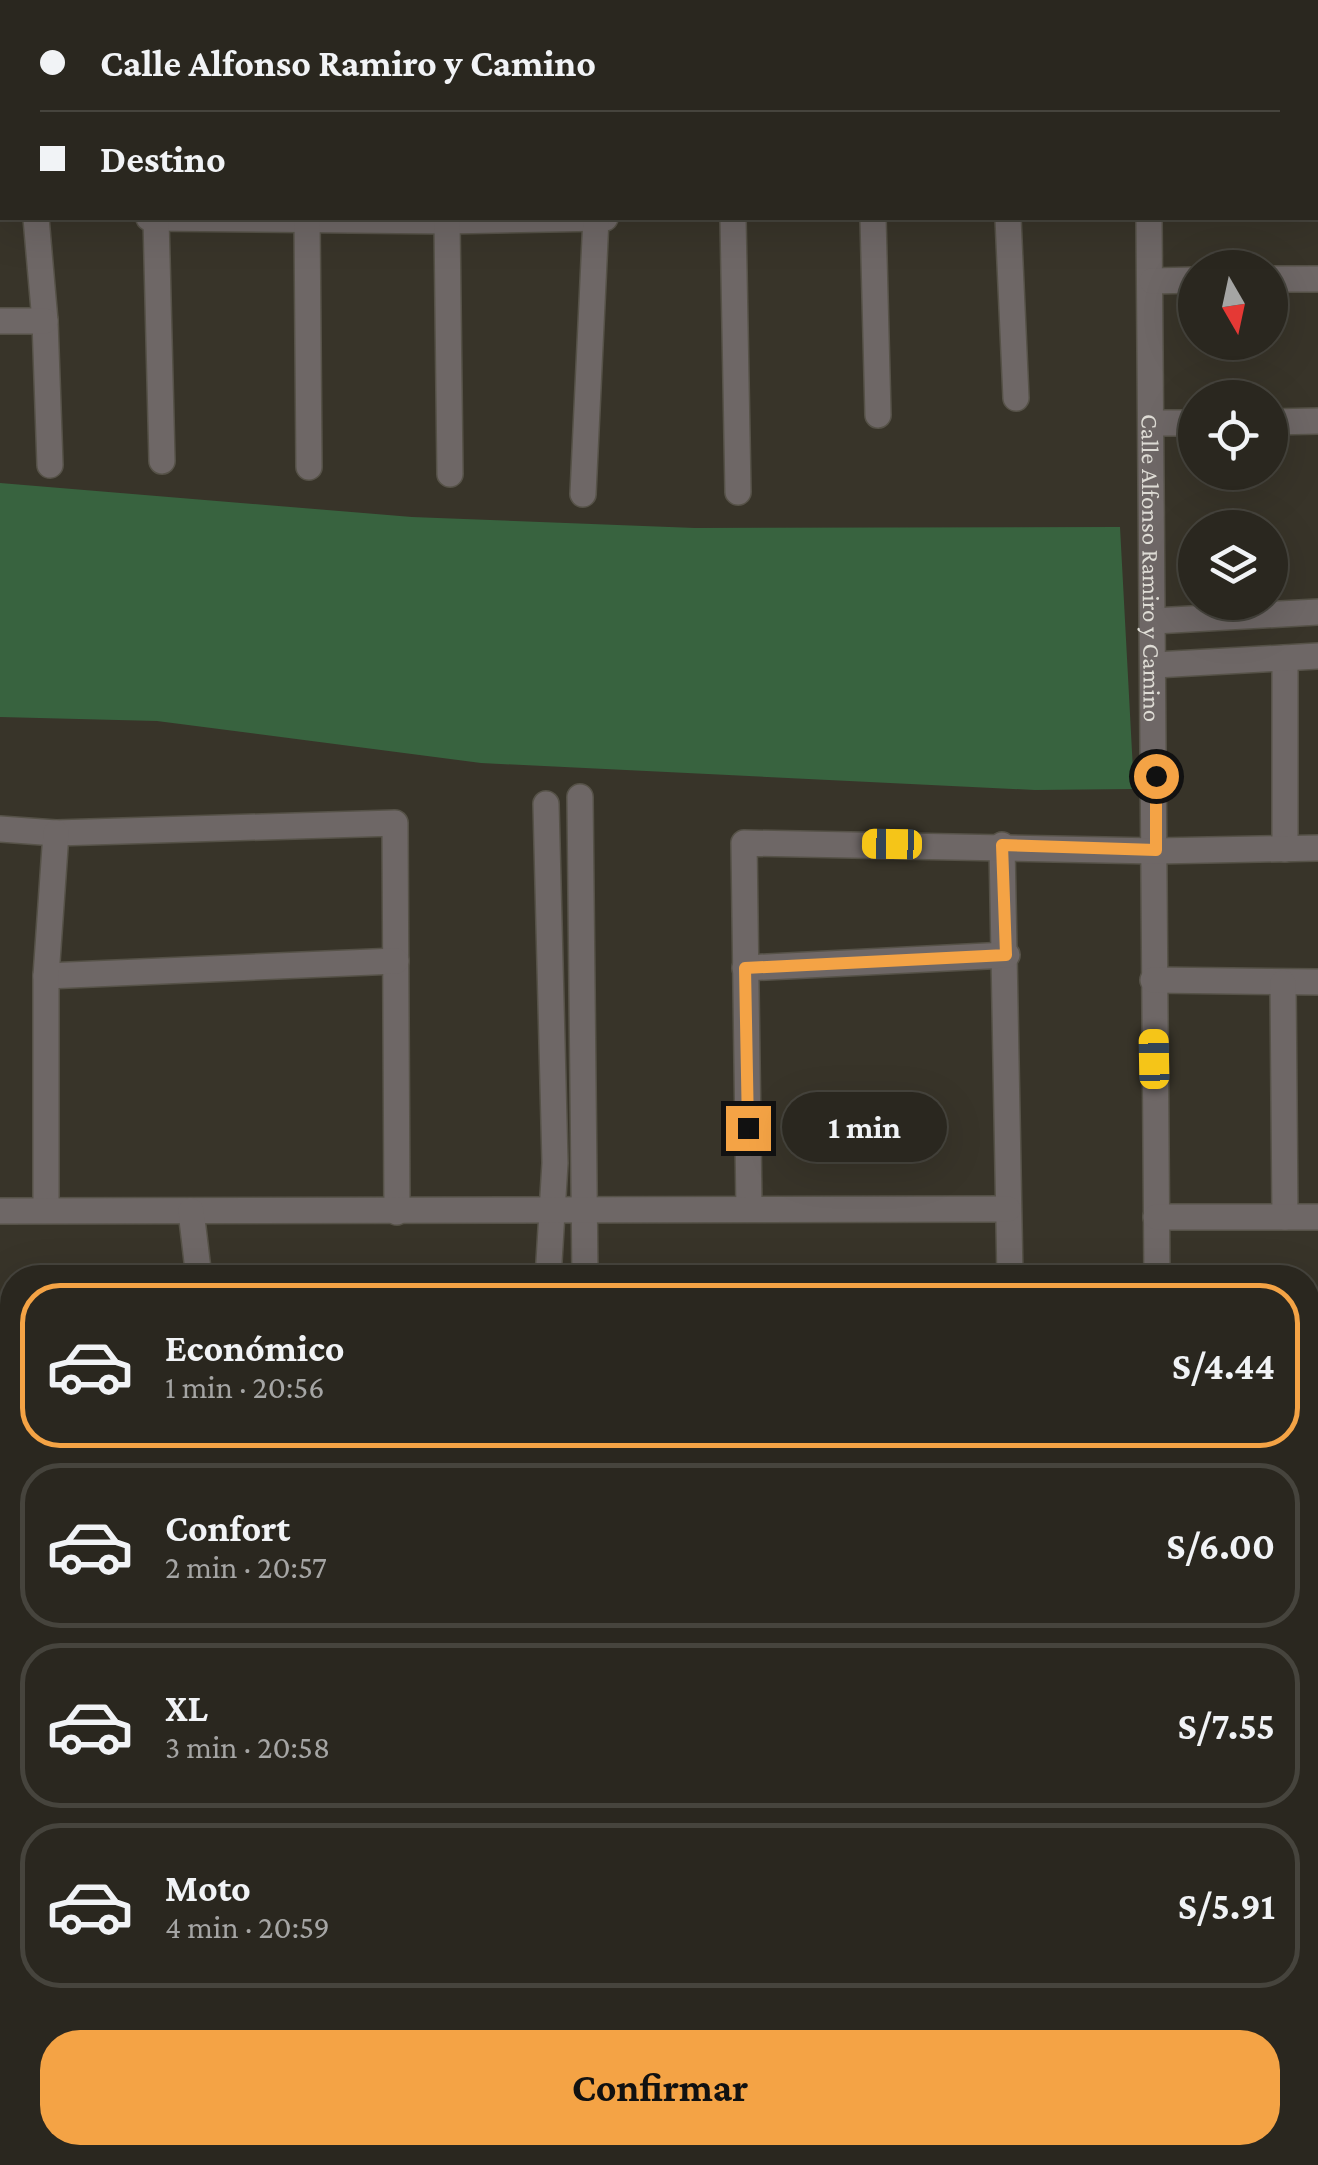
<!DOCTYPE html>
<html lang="es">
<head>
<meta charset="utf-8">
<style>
	:root { --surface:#2a271f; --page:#322f28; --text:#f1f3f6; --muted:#a5a5a4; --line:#46443d; --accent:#f4a345 }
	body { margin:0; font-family:"Crimson Pro",serif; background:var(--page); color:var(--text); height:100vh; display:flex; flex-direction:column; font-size:38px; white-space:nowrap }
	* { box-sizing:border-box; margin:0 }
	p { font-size:32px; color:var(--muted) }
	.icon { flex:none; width:55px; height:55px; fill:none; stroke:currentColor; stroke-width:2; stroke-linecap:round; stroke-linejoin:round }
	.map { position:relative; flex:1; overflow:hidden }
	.side { position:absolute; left:0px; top:1265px; width:1320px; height:900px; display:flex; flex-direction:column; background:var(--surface); border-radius:40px 40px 0 0; box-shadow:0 10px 40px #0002,0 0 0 2px var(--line) }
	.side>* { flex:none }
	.top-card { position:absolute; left:0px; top:0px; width:1320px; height:220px; box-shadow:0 10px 40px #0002,0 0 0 2px var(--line); display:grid; align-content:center; height:220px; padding:0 40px; background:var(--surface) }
	.needle { width:65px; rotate:171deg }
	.controls { position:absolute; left:1178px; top:250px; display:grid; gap:20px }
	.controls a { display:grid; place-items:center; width:110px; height:110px; border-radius:50%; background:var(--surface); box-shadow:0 10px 40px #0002,0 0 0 2px var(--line); font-size:50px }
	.end { position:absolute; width:45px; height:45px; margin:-22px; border:12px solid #f4a345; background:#111; box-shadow:0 0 0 5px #111 }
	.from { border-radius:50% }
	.bubble { position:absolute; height:70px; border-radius:35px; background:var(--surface); box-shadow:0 10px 40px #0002,0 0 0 2px var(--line); font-size:32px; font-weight:700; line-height:70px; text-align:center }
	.car { position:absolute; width:30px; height:60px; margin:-30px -15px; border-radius:12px; box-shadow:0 0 8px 2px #0007; background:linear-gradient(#f5c518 24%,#345 0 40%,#f5c518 0 76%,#345 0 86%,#f5c518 0) }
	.top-card b { display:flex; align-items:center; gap:35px; height:95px; font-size:38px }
	.top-card b+b { border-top:2px solid var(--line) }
	.top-card i { width:25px; height:25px; background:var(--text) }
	ul { padding:18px 0 0; list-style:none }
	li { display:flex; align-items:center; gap:30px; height:165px; margin:0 20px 15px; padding:0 20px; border:5px solid var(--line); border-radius:40px }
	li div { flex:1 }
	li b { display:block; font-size:38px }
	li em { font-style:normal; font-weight:700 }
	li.active { border-color:var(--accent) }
	li>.icon { width:90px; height:90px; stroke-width:1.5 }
	.button { display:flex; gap:20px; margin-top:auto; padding:20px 40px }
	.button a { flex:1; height:115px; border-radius:40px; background:var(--accent); color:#111; font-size:40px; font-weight:700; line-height:115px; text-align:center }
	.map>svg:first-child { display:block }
</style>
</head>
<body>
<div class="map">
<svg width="1318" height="2165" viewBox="0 0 1318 2165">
	<rect width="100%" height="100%" fill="#383429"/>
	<rect fill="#48392c" x="1308" y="1426" width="10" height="532"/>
	<path fill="#38633f" d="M0 483 412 517 695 528 1120 527 1134 789 1035 790 481 763 157 721 0 717Z"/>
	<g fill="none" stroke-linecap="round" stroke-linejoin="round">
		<defs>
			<g id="minor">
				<path d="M28 0V2"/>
				<path d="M296 0V2"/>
				<path d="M589 0V2"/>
				<path d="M732 0V2"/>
				<path d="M863 0V2"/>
				<path d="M1010 2V0"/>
				<path d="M1147 2V0"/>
				<path d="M0 204H2"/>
				<path d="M36 218 45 321 50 465"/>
				<path d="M149 218 447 221 605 218"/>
				<path d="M156 218 162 461"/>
				<path d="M307 218 309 467"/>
				<path d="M733 218 738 492"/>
				<path d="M873 218 878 415"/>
				<path d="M1008 218 1016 398"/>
				<path id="s1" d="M1149 218 1157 1278"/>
				<path d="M447 221 450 474"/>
				<path d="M1270 279H1318"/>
				<path d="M1152 281 1195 280"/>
				<path d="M0 321H45"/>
				<path d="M1270 422 1318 421"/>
				<path d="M1153 423H1195"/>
				<path d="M583 494 596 218"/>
				<path d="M1154 621 1318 612"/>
				<path d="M1285 658V849"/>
				<path d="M1155 665 1318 656"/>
				<path d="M580 797 585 1278"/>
				<path d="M546 804 555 1163 548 1278"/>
				<path d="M0 829 56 833 395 823 397 1212"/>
				<path d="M1002 845 1010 1278"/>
				<path d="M745 968 1007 955"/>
				<path d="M46 976 396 961"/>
				<path d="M1153 980 1318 982"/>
				<path d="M1283 983 1285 1217"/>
				<path d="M46 1208V976L56 833"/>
				<path d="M749 1208 744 843 1156 851 1318 848"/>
				<path d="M0 1211 1008 1209"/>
				<path d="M191 1211 199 1278"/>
				<path d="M1156 1217H1318"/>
				<path d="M1308 1367H1318"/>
				<path d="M1308 1389 1318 1388"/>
				<path d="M0 1395H12"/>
				<path d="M0 1558 12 1557"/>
				<path d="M0 1807 12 1806"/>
				<path d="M0 1955H12"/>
				<path d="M1308 1972H1318"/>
				<path d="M66 2152 67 2165"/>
				<path d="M208 2152 209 2165"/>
				<path d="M527 2152V2165"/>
				<path d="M566 2152V2165"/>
				<path d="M724 2152V2165"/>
				<path d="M1126 2152V2165"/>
				<path d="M1182 2165 1183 2152"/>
			</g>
			<g id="major">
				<path d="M0 2090H12"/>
				<path d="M1308 2090H1318"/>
			</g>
		</defs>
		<use href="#minor" stroke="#565248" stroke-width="28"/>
		<use href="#major" stroke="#565248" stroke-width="28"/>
		<use href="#minor" stroke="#6e6766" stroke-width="25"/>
		<use href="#major" stroke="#a69896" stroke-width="25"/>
	</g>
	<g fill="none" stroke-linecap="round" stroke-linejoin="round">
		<path stroke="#f4a345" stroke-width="12" d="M748 1128 745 968 1006 955 1002 845 1156 850V776"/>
	</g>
	<g text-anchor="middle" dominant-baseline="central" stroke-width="10" stroke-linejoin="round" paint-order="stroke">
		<g font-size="25" fill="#dedcd5" stroke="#383429">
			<text stroke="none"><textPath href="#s1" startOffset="350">Calle Alfonso Ramiro y Camino</textPath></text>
		</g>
	</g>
</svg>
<div class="controls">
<a><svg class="needle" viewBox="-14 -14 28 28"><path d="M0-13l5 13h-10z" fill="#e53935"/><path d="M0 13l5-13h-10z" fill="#a5a5a4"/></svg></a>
<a><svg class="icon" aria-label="locate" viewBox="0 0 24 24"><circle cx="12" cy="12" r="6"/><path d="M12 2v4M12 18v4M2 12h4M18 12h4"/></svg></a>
<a><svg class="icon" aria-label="layers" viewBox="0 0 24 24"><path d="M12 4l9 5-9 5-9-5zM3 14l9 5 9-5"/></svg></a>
</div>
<i class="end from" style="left:1156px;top:776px"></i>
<i class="end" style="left:748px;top:1128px"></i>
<div class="bubble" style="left:782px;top:1092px;width:165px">1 min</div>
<i class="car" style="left:892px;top:844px;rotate:271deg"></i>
<i class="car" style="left:1154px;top:1059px;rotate:359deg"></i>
<div class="top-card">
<b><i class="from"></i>Calle Alfonso Ramiro y Camino</b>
<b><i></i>Destino</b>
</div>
<section class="side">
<ul>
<li class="active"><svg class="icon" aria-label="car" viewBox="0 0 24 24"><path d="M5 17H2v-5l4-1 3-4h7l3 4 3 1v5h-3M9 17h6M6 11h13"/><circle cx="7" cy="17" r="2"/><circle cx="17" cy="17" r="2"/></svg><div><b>Económico</b><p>1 min · 20:56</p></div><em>S/4.44</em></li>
<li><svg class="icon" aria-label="car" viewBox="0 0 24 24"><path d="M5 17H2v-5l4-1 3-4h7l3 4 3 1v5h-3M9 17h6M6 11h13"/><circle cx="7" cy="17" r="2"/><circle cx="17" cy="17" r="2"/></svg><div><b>Confort</b><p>2 min · 20:57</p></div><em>S/6.00</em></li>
<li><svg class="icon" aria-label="car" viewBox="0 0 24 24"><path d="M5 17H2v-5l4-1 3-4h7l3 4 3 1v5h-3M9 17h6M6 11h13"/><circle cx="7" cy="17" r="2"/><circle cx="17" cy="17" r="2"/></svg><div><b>XL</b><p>3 min · 20:58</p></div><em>S/7.55</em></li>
<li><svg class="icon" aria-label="car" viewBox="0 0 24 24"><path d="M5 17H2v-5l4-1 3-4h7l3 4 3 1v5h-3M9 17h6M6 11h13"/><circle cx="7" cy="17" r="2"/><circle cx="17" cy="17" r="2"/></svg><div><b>Moto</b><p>4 min · 20:59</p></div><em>S/5.91</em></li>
</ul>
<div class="button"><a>Confirmar</a></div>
</section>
</div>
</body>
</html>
